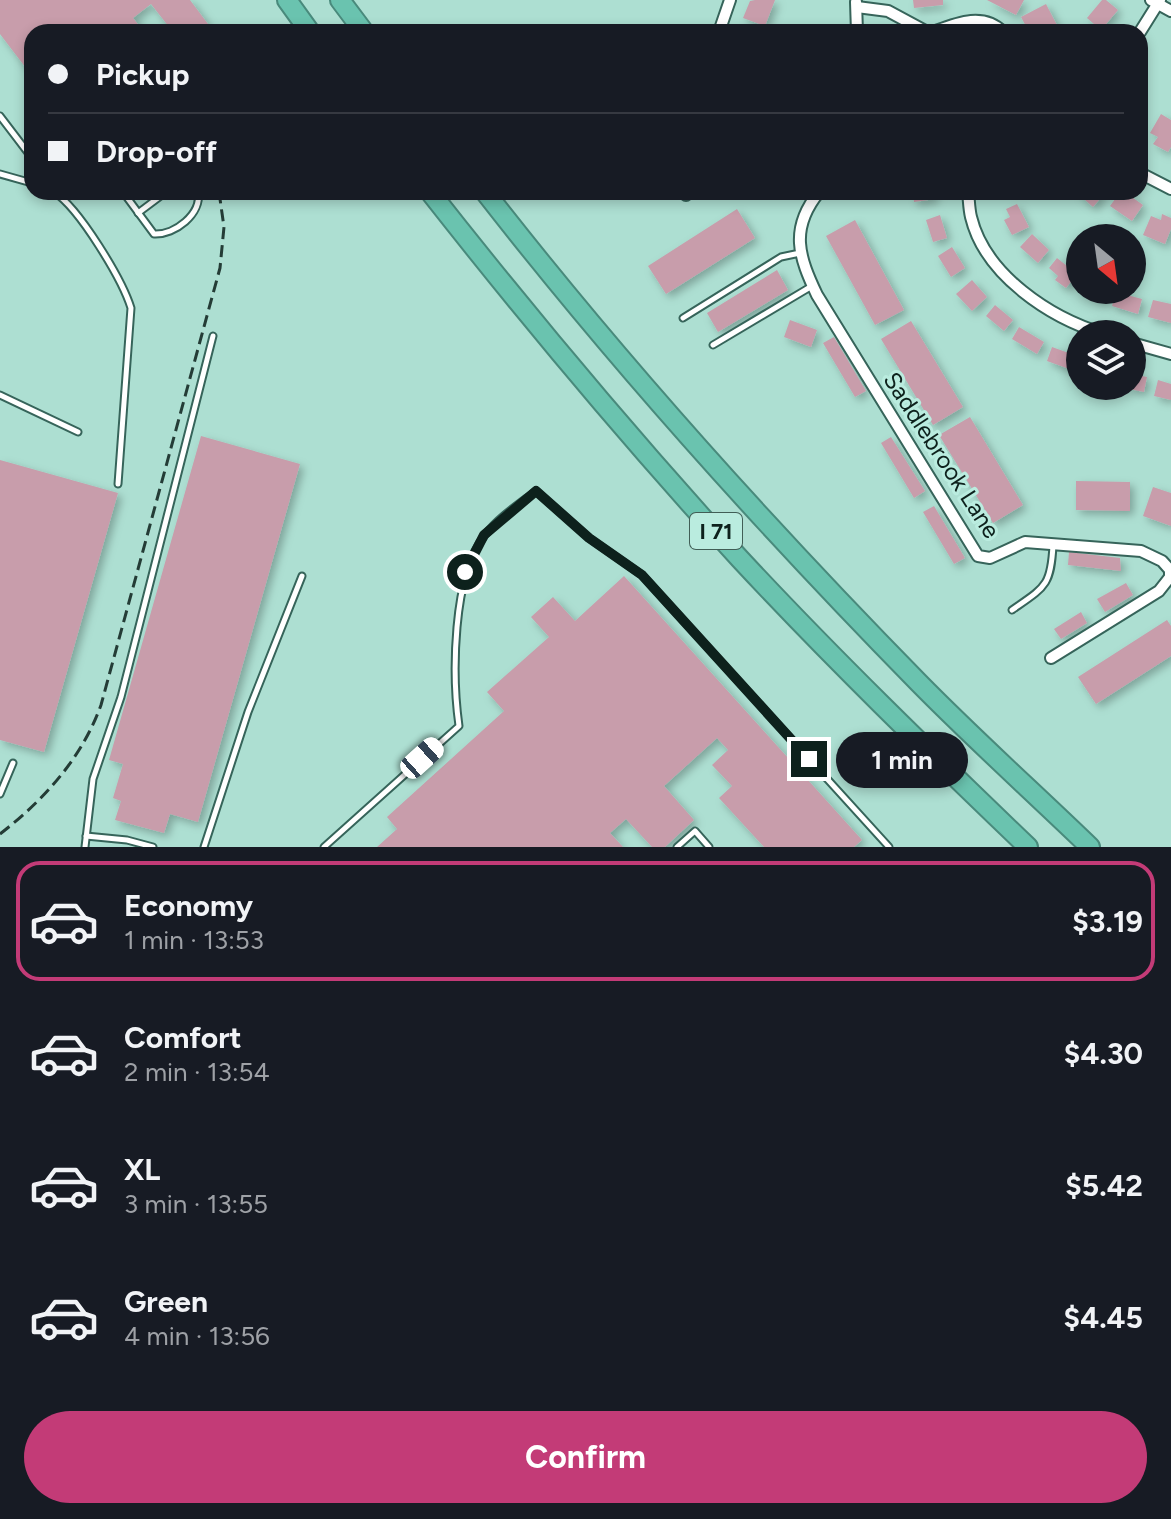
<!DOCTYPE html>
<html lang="en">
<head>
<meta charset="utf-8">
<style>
	:root { --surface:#171b24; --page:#242831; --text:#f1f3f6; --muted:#9ea1a6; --line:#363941; --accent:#c33b77 }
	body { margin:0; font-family:Figtree,sans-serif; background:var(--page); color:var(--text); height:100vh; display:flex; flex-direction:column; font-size:30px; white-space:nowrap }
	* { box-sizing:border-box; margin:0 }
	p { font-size:26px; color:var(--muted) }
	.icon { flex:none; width:44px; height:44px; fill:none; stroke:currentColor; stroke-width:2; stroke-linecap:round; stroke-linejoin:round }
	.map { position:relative; height:847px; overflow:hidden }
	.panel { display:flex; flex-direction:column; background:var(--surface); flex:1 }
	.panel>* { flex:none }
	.guide { position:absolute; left:24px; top:24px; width:1124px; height:176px; border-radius:24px; box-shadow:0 4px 12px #0003; display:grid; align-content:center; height:176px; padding:0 24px; background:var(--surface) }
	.needle { width:52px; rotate:151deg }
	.fabs { position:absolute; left:1066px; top:224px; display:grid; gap:16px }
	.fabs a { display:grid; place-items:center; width:80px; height:80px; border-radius:50%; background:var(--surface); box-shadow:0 4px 12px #0003; font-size:40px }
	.end { position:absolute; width:36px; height:36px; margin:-18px; border:10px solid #0d211c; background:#fff; box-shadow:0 0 0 4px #fff }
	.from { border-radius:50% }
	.bubble { position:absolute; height:56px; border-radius:28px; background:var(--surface); box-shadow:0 4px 12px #0003; font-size:26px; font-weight:700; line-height:56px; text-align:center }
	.car { position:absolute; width:24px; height:48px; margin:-24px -12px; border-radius:10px; box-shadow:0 0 6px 2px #0007; background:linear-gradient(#fff 24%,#345 0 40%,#fff 0 76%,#345 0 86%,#fff 0) }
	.guide b { display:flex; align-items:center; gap:28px; height:76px; font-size:30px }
	.guide b+b { border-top:2px solid var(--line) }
	.guide i { width:20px; height:20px; background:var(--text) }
	ul { padding:14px 0 0; list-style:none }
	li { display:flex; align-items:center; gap:24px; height:120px; margin:0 16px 12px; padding:0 8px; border:4px solid transparent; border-radius:24px }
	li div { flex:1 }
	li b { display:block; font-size:30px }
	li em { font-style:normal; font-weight:700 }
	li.on { border-color:var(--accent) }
	li>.icon { width:72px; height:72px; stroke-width:1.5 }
	.button { display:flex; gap:16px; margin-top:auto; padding:16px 24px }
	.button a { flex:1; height:92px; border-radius:48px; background:var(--accent); color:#fff; font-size:32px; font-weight:700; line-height:92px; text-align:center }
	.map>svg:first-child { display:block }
</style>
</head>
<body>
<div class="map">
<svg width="1171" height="847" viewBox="0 0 1171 847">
	<defs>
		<filter id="shadow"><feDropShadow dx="4" dy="4" stdDeviation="4" flood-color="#0004"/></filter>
	</defs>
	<rect width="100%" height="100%" fill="#addfd2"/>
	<g fill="#c89dab" filter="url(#shadow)">
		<path d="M0 0H190L208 24 197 32H173L151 4 133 18 144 32H32V76L0 34Z"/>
		<path d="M755 0H775L765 26 743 18 750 1Z"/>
		<path d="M913 0H943V5L914 8Z"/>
		<path d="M987 0H1024L1016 15Z"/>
		<path d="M1102 0H1106L1118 10 1101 30 1087 18Z"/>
		<path d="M1046 4 1060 31 1029 32 1021 17Z"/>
		<path d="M1161 114 1171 120V147L1168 152 1153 144 1158 137 1150 133Z"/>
		<path d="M913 192H934L935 199 914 202Z"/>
		<path d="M1076 192H1106L1093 207Z"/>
		<path d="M1118 195 1125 200 1129 195 1143 205 1132 221 1110 206Z"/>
		<path d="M1017 204 1029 227 1012 235 1004 220 1010 217 1006 209Z"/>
		<path d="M737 209 755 238 666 294 648 266Z"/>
		<path d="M1162 214 1171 218V229L1165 244 1143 235 1151 216 1161 220Z"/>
		<path d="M940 215 947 238 933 242 926 220Z"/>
		<path d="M855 220 904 310 875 325 826 236Z"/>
		<path d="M1032 234 1049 250 1038 263 1020 247Z"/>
		<path d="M952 247 965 268 951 277 938 256Z"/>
		<path d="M1057 258 1077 274 1066 288 1055 280 1058 276 1049 268Z"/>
		<path d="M777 270 788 290 718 332 707 313Z"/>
		<path d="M972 280 987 297 972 311 956 294Z"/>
		<path d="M1077 290H1109L1104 301Z"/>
		<path d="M1116 292 1142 299 1138 314 1112 306Z"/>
		<path d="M1153 300 1171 304V323L1148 317Z"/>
		<path d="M995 305 1013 320 1004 331 986 316Z"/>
		<path d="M790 320 817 330 811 347 784 337Z"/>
		<path d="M911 321 963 407 933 425 881 339Z"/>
		<path d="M1019 327 1044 342 1037 354 1012 339Z"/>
		<path d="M834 337 866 391 855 397 823 343Z"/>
		<path d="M1052 347 1077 356 1072 370 1047 361Z"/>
		<path d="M1132 374 1147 377 1144 392 1119 387 1132 386Z"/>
		<path d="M1158 380 1171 384V400L1154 396Z"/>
		<path d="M970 417 1023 505 993 523 939 435Z"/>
		<path d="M201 436 300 464 198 822 170 814 164 833 115 820 121 801 113 798 123 764 109 760Z"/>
		<path d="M891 437 925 491 914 498 881 443Z"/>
		<path d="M0 460 118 493 44 752 0 740Z"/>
		<path d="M1076 481 1130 482V511L1076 510Z"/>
		<path d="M1153 487 1171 493V526L1143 516Z"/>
		<path d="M934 506 965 558 954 564 923 512Z"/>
		<path d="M1069 552 1120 558 1121 571 1068 565Z"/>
		<path d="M624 576 862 840 854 847H764L719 798 732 786 712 765 728 750 717 738 664 786 694 820 665 847H652L626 819 610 833 623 847H377L397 829 387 817 504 711 487 692 549 637 531 617 553 597 575 621Z"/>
		<path d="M1126 583 1133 595 1105 612 1097 599Z"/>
		<path d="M1081 612 1087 623 1061 639 1054 629Z"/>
		<path d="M1167 620 1171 626V656L1096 704 1078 677Z"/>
	</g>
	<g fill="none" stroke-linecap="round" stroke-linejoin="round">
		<defs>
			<g id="lane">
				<path d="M0 116 32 158"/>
				<path d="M0 174 32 183"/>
				<path d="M54 192C79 208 122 279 131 308L118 484"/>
				<path d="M123 192 154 234C175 235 202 214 198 192"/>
				<path d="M138 213 166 192"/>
				<path d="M683 318 781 257 800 253"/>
				<path d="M713 345 812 286"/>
				<path d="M0 395 78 432"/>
				<path d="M1012 610C1045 587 1051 586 1053 545"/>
				<path d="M0 794 13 763"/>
				<path d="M86 836 127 840 153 847"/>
				<path d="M85 847 93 779 121 697 213 336"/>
				<path d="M204 847 248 712 302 576"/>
				<path d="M324 847 459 726C452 676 452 576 485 535 498 518 519 504 536 491L589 538 642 575 889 847"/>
				<path d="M677 847 695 831 709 847"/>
			</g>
			<g id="street">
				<path d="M1151 0 1171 11"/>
				<path d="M856 2 857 32"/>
				<path d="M857 7 888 11 927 32"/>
				<path d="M719 32 730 0"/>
				<path d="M933 32C957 23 983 12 1003 32"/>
				<path d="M1140 32 1160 0"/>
				<path d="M1140 173 1171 189"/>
				<path d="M819 192C789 229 799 257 817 295L978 556 990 558 1025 542 1141 551 1162 561 1170 570V577L1159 591 1051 658"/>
				<path d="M968 192C969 200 969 209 971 217 985 275 1050 318 1104 334"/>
				<path d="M686 195V192"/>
				<path d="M1132 343 1171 354"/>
			</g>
			<g id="highway">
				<path d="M287 0 310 32"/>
				<path d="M340 0 364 32"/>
				<path d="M430 192C529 318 632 441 740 559 832 658 930 753 1028 847"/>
				<path d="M485 192C619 364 766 527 919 683 974 739 1033 792 1090 847"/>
			</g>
		</defs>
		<use href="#lane" stroke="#36645a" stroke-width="9"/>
		<use href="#street" stroke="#36645a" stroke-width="14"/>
		<use href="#highway" stroke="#498a7c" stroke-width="22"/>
		<use href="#lane" stroke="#fff" stroke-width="5"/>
		<use href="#street" stroke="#fff" stroke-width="10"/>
		<use href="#highway" stroke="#6ac3af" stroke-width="18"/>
		<path stroke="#243c36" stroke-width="3" stroke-dasharray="12 6" stroke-linecap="butt" d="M0 834C44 800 82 758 101 705L220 268 224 227 219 192"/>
	</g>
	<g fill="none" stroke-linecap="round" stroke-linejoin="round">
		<path stroke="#0d211c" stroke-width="10" d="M465 572 484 535 536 491 589 538 642 575 809 759"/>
	</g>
	<g text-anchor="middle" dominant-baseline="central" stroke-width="6" stroke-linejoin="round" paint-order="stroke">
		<rect fill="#baecdf" stroke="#415e56" stroke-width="2" x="690" y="513" width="52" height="36" rx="6"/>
		<g font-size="22" font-weight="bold" fill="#0d211c">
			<text x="716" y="531">I 71</text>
		</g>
		<g font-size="24" fill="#0d211c" stroke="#baecdf">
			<text transform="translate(942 455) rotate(57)">Saddlebrook Lane</text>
		</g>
	</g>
</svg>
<div class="fabs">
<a><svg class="needle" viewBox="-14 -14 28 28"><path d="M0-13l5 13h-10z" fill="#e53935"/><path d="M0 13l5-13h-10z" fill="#9ea1a6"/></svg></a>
<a><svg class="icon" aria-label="layers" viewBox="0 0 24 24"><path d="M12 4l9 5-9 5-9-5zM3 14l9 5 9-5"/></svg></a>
</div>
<i class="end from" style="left:465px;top:572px"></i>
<i class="end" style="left:809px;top:759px"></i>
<div class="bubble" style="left:836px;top:732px;width:132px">1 min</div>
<i class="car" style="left:422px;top:758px;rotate:48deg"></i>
<div class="guide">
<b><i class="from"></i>Pickup</b>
<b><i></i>Drop-off</b>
</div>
</div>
<section class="panel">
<ul>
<li class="on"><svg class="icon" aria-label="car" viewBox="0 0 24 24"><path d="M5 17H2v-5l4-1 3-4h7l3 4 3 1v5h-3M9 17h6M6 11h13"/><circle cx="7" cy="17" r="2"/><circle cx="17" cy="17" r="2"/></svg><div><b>Economy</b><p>1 min · 13:53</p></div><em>$3.19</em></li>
<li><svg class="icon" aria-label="car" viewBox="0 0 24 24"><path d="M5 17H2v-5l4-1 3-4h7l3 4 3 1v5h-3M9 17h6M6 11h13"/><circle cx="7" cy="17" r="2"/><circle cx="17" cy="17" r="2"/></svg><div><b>Comfort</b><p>2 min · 13:54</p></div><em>$4.30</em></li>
<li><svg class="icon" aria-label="car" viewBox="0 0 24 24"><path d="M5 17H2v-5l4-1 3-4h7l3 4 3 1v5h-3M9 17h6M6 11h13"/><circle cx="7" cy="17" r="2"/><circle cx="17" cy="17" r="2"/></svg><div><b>XL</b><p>3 min · 13:55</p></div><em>$5.42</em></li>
<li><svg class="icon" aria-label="car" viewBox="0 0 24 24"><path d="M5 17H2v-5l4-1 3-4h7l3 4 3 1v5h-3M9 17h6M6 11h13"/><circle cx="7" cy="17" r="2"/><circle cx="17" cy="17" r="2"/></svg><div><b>Green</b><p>4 min · 13:56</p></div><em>$4.45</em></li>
</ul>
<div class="button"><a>Confirm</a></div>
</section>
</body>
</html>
